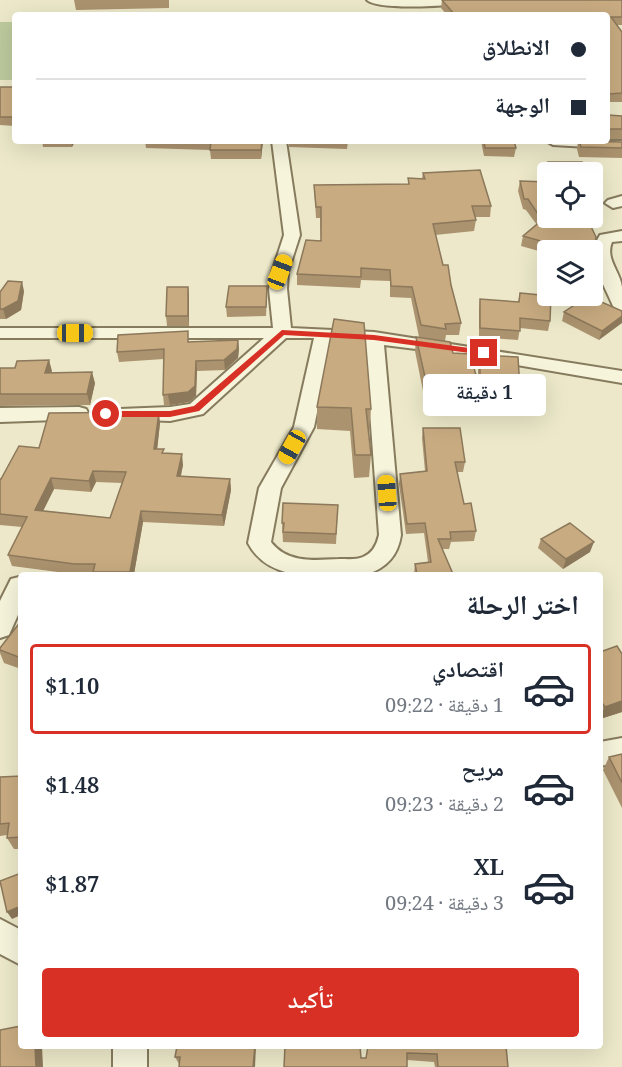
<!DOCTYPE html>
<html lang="ar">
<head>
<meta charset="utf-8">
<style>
	:root { --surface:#fff; --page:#f2f2f3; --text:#1f2937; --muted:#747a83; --line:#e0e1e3; --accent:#d93025 }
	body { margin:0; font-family:Georgia,"Noto Naskh Arabic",serif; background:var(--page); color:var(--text); direction:rtl; height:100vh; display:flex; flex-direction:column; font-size:22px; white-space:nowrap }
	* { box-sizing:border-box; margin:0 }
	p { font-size:20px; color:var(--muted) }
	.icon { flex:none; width:33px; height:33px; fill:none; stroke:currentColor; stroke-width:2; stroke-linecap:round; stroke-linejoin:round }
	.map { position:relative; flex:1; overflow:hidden; direction:ltr }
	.drawer { position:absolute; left:18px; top:572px; width:585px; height:477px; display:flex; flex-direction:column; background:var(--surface); border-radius:6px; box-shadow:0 6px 24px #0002; direction:rtl }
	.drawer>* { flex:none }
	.hud { position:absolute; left:12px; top:12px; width:598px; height:132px; border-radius:6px; box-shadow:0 6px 24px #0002; direction:rtl; display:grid; align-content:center; height:132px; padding:0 24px; background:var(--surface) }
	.buttons { position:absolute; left:537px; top:162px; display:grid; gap:12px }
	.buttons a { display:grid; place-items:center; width:66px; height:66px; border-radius:6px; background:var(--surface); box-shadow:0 6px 24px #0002; font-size:30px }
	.end { position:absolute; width:27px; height:27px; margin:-14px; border:8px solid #d93025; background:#fff; box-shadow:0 0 0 3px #fff }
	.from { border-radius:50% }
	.bubble { position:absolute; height:42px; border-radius:6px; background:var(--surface); box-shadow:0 6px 24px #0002; font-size:20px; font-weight:600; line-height:42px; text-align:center; direction:rtl }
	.car { position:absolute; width:18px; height:36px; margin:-18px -9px; border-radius:8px; box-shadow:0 0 4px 2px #0007; background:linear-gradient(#f5c518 24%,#345 0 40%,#f5c518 0 76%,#345 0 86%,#f5c518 0) }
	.hud b { display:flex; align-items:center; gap:21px; height:57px; font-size:22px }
	.hud b+b { border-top:2px solid var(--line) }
	.hud i { width:15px; height:15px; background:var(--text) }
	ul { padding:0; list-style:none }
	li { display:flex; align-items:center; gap:18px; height:90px; margin:0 12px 9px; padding:0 12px; border:3px solid transparent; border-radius:6px }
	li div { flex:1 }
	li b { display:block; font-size:22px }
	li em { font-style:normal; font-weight:600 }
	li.current { border-color:var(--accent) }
	li>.icon { width:54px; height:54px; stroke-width:1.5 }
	h2 { padding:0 24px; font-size:27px; line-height:72px }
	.action { display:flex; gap:12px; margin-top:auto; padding:12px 24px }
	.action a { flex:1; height:69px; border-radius:6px; background:var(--accent); color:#fff; font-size:24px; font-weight:600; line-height:69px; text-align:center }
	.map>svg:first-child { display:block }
</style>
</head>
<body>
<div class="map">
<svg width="622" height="1067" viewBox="0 0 622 1067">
	<rect width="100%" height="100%" fill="#ece8c9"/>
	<path fill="#bdca9d" d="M0 22H15V84L13 80H0Z"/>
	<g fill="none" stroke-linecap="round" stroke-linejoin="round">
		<defs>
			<g id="minor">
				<path d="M367 0H488L483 3C461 4 381 12 367 0Z"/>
				<path d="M272 141H286L300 235 288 272 287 289 291 328 374 332 622 371V383L440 352 384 345 401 535C398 555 387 568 367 574 325 574 271 586 248 543L259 488 294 427 314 338H286L203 414 170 421 120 419 117 414 120 409 170 407 190 404 264 338H0V328H273L269 289 272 272 284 235ZM332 339 365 343 379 535C377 544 373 553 363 557 357 560 347 559 340 559 315 560 288 564 271 542L281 488 314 427Z"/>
				<path d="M546 141H622V149L553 145Z"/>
				<path d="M622 196V206L613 208 605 203 608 200Z"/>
				<path d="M622 231V241L612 242C605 259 620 271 622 287 622 295 622 304 622 311L616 310 613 306C604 284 585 257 600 235Z"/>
				<path d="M79 407 86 409 89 414 86 419 0 422V408Z"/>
				<path d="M19 577H21V608L9 635 0 638V601L11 579Z"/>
				<path d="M622 738V762L600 766V742Z"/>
				<path d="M0 919 21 930V965L0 954Z"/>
				<rect x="113" y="1046" width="34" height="21"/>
			</g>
		</defs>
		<use href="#minor" stroke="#877b5e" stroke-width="4"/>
		<use href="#minor" fill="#f7f4dc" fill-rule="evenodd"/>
	</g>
	<g fill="#ac936f" fill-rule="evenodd">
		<path d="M74 0H169V8L76 10Z"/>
		<path d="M442 0H622V25H617L622 32V102H608V15H447L441 8Z"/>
		<path d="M0 87H15V126L0 125Z"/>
		<path d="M608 115 622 116V139H608Z"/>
		<path d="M42 141H75L72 147H43Z"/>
		<path d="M145 141H263L261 159H211L210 150 146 148Z"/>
		<path d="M289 141H348L347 149 289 147Z"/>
		<path d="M481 141H514L516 148 514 157 484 156Z"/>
		<path d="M578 141 622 142V158L579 157 577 149Z"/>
		<path d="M548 162 585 172H548V176L546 171Z"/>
		<path d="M423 173 491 206 490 217H475L476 220 474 231 435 235 443 265 451 285 461 323 459 335H446L445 341 419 337 411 298 390 297V281L361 280 360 288 297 285V274L321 241 320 218H316L314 185 408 184V178H422Z"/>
		<path d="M520 181 597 218 595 228H592V250H548V260L546 253 521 246 523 236 537 225 526 210 523 209 518 191Z"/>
		<path d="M592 256 599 275 596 285H592Z"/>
		<path d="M188 287 189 297V326H167L166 316Z"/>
		<path d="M24 291 21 310 6 319H0V292Z"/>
		<path d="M520 293 550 321 548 331 520 328 518 340 479 337V309L480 299 518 302Z"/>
		<path d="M267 295 266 316 227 317 226 307Z"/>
		<path d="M622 311 599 340 562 321 564 312Z"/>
		<path d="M416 337 453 353 476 375 473 389 423 391 415 351Z"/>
		<path d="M238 340 239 349 238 358 225 370 197 371 196 396 189 402 170 405H164L163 395 164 359 119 362 117 352 189 342Z"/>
		<path d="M480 355 520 390 517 404 478 401V369Z"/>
		<path d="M49 360 51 373 95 383 90 405 0 406V368H15Z"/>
		<path d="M317 407 371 409 369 432H368L371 455 369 477 354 478 350 431 317 429Z"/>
		<path d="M160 423 157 449 183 465 181 476 230 479 231 490 224 526 143 522 134 574H73L12 566 8 555 22 527 0 525V479L39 448ZM96 482 122 483 110 518 43 511 54 489 91 492Z"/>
		<path d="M423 428 465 462 463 472H457L464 504 476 531 474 541 451 542 449 549H442L453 574H414L415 564 428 562 424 533 406 534 399 484 400 474 425 471 422 438Z"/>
		<path d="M338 505 336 544 283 542 282 523Z"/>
		<path d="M541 539 590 552 563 569 538 548Z"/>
		<path d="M21 621V669L4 663 0 653V648Z"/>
		<path d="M600 652 622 712 600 719Z"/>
		<path d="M622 754V808L603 770 609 757Z"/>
		<path d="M21 776V849H14L7 838V835L0 836V777Z"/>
		<path d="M256 1046 179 1064 175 1057Z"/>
		<path d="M368 1046H506L508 1067H435L434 1062 407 1060V1067L361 1058H366Z"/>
	</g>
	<g fill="#8c785a">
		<path d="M71 141H75L72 147Z"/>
		<path d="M262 141H263L261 159V150Z"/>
		<path d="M595 243 592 252V250H588L589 246Z"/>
		<path d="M22 282 24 291 21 310 6 319 3 309Z"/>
		<path d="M188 287 189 297V326L188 316Z"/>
		<path d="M622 316V323L599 340 602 331Z"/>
		<path d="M238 340 239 349 238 358 225 370 224 360Z"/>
		<path d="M49 360 52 371 48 384 45 373Z"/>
		<path d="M196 361 197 371 196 396 189 402 170 405 168 395Z"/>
		<path d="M92 372 95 383 90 405 87 394Z"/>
		<path d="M159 412 160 423 156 460 154 449Z"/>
		<path d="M182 454 183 465 178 487 177 476Z"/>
		<path d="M93 471 96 482 91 492 89 481Z"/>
		<path d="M51 478 54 489 38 521 35 510Z"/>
		<path d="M230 479 231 490 224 526 222 515Z"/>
		<path d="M141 511 143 522 134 574H130V572Z"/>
		<path d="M594 542 590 552 563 569 566 559Z"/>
		<path d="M622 701V712L600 719V717L605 707Z"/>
		<path d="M21 906V915L12 919 7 912Z"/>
		<path d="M35 1046H42L43 1067H36Z"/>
		<path d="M255 1046H256L255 1067H253Z"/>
	</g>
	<g fill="#c8ab81" stroke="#8c785a" stroke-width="1.5" fill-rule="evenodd">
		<path d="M442 0H622V17H611L622 32V93L608 94V15H455Z"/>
		<rect x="0" y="87" width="15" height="30"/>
		<path d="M608 115 622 116V129H608Z"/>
		<path d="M210 141H262L261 150H210L211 141Z"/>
		<path d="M484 141H514L516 148H485Z"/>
		<path d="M579 141 622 142V148L581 147Z"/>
		<path d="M548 162H582L585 172H551Z"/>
		<path d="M480 170 491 206H472L476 220 433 224 443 265H448L451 285 461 323 445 324 446 329 421 325 412 287 391 286 390 270 361 268V277L297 274 306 240 321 241V207H316L314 185 409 184 408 178 425 179 423 173Z"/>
		<path d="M520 181 548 182V218H592V201L597 218H587L596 237 595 243 589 246 591 250H550L548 243 523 236 542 220 528 199H524Z"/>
		<path d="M592 256 599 275H592Z"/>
		<path d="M8 281 22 282 18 301 3 309H0V292Z"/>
		<path d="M229 286H267L266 307H226Z"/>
		<path d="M167 287H188V316H166Z"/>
		<path d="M520 293 551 296 550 321 520 318V331L480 328V299L519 302Z"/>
		<path d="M588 296 622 311V316L602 331 564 312Z"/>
		<path d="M334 319 364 323 371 409H366L371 455H355L351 408 317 407Z"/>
		<path d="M188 331V342L238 340 237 349 224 360 196 361 195 386 188 392 163 395 164 349 117 352 118 335Z"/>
		<path d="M416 337 450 342 453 353 470 354 476 375 425 377Z"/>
		<path d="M480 355 518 357 520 390 480 387Z"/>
		<path d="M49 360 45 373 92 372 87 394H0V368H15L17 361Z"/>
		<path d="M159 412 154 449H164L162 453 182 454 177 476 230 479 222 515 141 511 130 572H93L95 564H74L8 555 27 517 0 514V479H1L19 446 39 448 49 413ZM93 471 126 472 110 518 35 510 51 478 89 481Z"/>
		<path d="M423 428H460L465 462H455L464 504 471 503 476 531 450 532 451 539H438L453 574H417L415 564 431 562 425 523 407 524 400 474 427 471Z"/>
		<path d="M283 503 338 505 336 534 283 532 284 523H282Z"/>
		<path d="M570 523 594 542 566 559 541 539Z"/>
		<path d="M21 621V658L0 650V648Z"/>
		<path d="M617 646 622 654V701L605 707 600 700V652Z"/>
		<path d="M622 754V783L609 757Z"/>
		<path d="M21 776V837L7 838 9 823 0 824V777Z"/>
		<path d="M21 873V906L7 912 0 881Z"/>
		<path d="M21 1026V1046H35L36 1067H0V1030Z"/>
		<path d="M177 1046H255L253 1067H179L180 1057H175Z"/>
		<path d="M285 1046H360L361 1058H366L368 1046H506L508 1067H438L437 1054 407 1053V1067H284Z"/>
	</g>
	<path fill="#d93025" d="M282 330 374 335 484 350 488 353 484 355 374 340 284 335 199 411 170 417H106L102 414 106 411H170L194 406Z"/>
</svg>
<div class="buttons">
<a><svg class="icon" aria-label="locate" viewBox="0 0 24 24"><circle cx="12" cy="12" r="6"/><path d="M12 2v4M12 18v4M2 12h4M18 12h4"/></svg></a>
<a><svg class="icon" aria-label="layers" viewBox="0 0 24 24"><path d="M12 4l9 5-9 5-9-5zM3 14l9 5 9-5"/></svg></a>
</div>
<i class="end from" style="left:106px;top:414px"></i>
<i class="end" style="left:484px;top:353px"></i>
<div class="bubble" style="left:423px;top:374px;width:123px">1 دقيقة</div>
<i class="car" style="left:280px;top:272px;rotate:21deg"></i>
<i class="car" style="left:75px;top:333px;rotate:90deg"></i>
<i class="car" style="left:292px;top:447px;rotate:209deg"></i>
<i class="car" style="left:387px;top:493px;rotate:356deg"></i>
<div class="hud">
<b><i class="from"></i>الانطلاق</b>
<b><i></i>الوجهة</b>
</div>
<section class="drawer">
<h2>اختر الرحلة</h2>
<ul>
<li class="current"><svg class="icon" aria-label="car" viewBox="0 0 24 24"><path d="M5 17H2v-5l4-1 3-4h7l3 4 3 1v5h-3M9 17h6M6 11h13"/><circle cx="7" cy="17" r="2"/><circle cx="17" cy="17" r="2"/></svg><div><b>اقتصادي</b><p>1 دقيقة · 09:22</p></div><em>$1.10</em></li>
<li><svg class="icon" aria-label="car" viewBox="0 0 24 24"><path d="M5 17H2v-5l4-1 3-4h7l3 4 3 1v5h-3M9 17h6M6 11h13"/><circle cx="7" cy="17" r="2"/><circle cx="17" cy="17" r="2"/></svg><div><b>مريح</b><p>2 دقيقة · 09:23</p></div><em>$1.48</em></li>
<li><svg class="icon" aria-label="car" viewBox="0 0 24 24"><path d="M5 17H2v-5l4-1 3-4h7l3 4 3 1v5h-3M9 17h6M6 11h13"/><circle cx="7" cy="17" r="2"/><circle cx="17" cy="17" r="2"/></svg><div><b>XL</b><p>3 دقيقة · 09:24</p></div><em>$1.87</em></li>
</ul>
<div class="action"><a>تأكيد</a></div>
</section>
</div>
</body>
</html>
